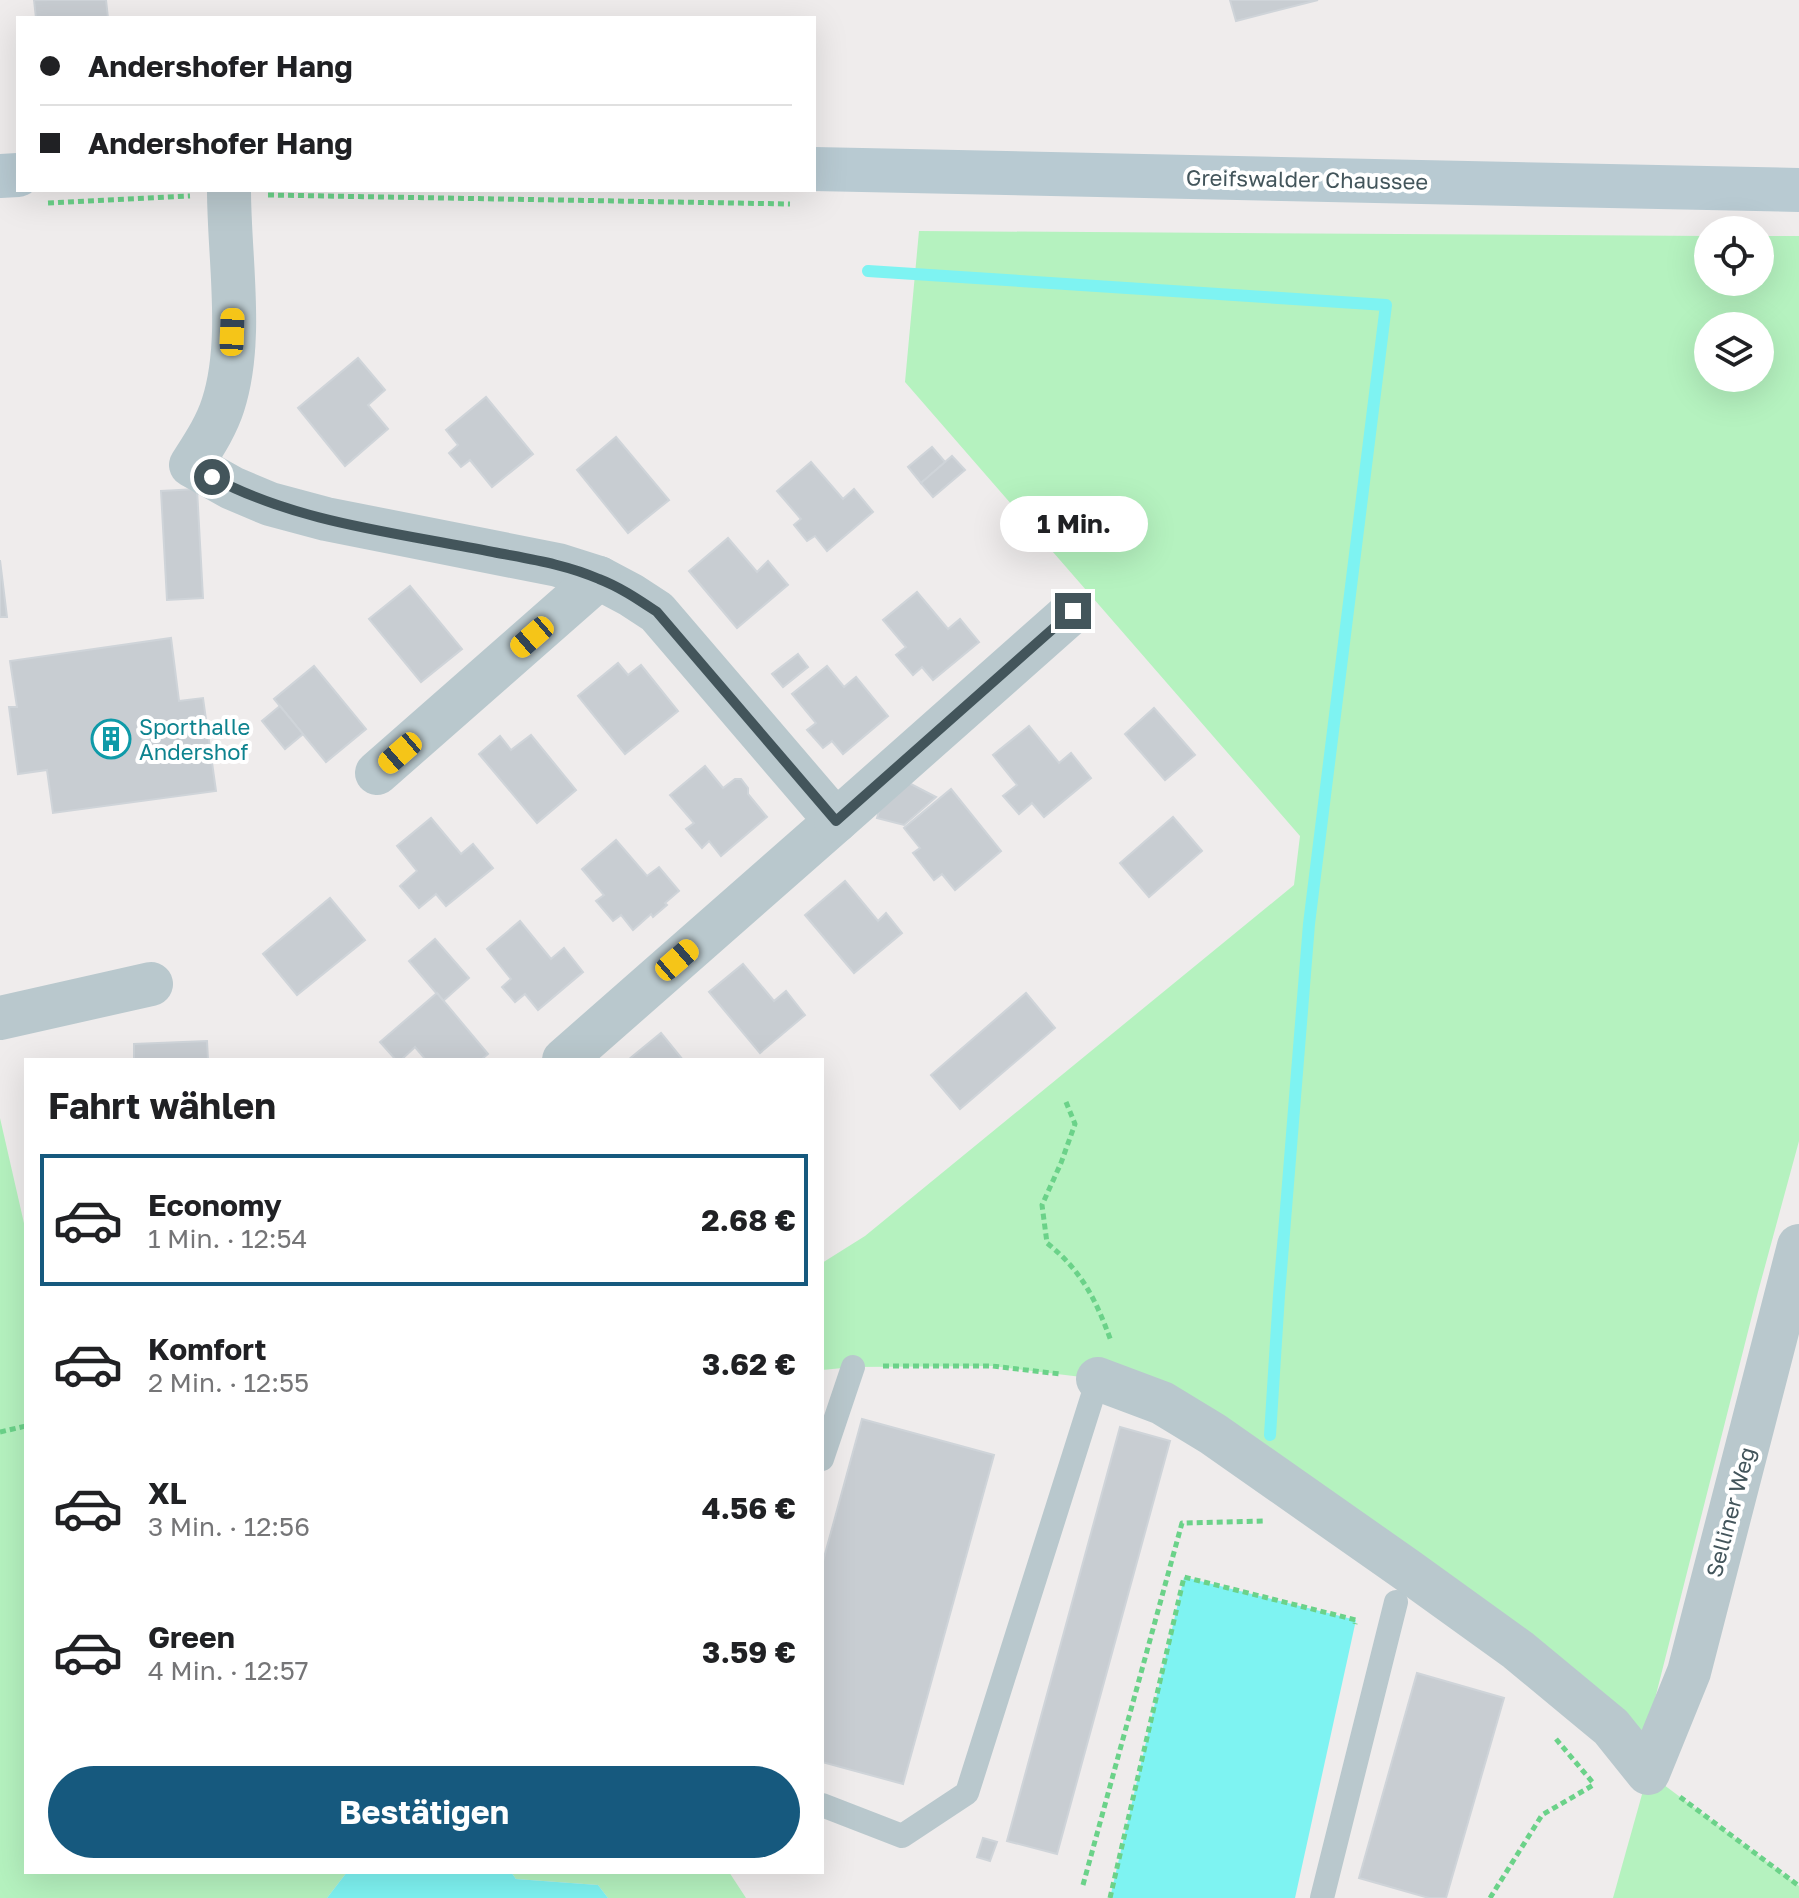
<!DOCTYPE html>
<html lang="de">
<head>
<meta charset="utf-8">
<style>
	:root { --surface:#fff; --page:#f6f6f6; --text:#202124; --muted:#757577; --line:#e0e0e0; --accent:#16597e }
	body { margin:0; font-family:"Golos Text",sans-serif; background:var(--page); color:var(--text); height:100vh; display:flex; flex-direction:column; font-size:30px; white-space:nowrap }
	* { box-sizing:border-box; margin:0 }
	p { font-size:26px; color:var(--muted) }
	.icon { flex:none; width:44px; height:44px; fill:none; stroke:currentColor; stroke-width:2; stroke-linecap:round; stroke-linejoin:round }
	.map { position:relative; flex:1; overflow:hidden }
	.panel { position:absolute; left:24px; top:1058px; width:800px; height:816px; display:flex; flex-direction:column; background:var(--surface); border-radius:0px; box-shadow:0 8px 32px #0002 }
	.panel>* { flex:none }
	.banner { position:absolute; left:16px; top:16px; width:800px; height:176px; border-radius:0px; box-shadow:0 8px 32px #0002; display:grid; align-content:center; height:176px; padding:0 24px; background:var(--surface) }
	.buttons { position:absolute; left:1694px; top:216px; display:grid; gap:16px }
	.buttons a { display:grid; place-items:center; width:80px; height:80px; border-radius:50%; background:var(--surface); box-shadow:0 8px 32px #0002; font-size:40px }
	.end { position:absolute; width:36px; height:36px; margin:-18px; border:10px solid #43555b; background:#fff; box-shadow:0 0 0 4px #fff }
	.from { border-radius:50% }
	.bubble { position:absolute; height:56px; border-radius:28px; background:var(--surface); box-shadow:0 8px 32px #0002; font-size:26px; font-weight:700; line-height:56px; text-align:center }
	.car { position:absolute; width:24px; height:48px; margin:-24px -12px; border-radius:10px; box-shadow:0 0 6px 2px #0007; background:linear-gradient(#f5c518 24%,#345 0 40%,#f5c518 0 76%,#345 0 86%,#f5c518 0) }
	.banner b { display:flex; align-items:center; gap:28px; height:76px; font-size:30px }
	.banner b+b { border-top:2px solid var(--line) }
	.banner i { width:20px; height:20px; background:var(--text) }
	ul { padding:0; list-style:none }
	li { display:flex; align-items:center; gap:24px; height:132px; margin:0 16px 12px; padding:0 8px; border:4px solid transparent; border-radius:0px }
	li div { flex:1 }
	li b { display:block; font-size:30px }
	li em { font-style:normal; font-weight:700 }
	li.current { border-color:var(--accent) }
	li>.icon { width:72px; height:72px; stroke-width:1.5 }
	h2 { padding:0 24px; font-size:36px; line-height:96px }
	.action { display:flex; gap:16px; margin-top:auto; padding:16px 24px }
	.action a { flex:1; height:92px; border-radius:48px; background:var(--accent); color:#fff; font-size:32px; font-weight:700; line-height:92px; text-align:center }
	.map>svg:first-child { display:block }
</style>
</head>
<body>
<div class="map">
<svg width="1799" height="1898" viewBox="0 0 1799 1898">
	<rect width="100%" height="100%" fill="#efecec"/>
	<g fill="#b5f2bf" fill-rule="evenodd">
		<path d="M919 231 1708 236V282H1760V236H1799V1141L1758 1292 1639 1762 1609 1726 1098 1379 992 1366 853 1367 822 1370V1263L865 1236 1294 885 1300 836 905 382ZM1708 326H1760V378H1708Z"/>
		<path d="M0 1118 26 1232V1872H347L327 1898H0Z"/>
		<path d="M1648 1773 1799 1886V1898H1613Z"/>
		<path d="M511 1872H729L746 1898H608L598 1885 516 1879Z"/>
	</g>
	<g fill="#7ef3f2">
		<path d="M1184 1577 1356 1620 1295 1898H1110Z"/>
		<path d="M347 1872H511L516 1879 598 1885 608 1898H327Z"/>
	</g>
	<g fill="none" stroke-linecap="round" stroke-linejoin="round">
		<path stroke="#7ef3f2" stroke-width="12" d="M868 271 1386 305 1309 924 1279 1295 1270 1435"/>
	</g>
	<g fill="#c8cdd2" stroke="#cfd4d9" stroke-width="2">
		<path d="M34 0H106L108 18H36Z"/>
		<path d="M1230 0H1318L1236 21Z"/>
		<path d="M358 358 385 390 368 405 388 429 345 466 298 408Z"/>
		<path d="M486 397 533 454 492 487 470 460 461 467 449 453 458 445 446 430Z"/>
		<path d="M616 437 669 500 628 533 577 470Z"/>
		<path d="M932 447 945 462 921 483 908 467Z"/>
		<path d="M952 456 965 470 933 497 921 483Z"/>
		<path d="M811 462 843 499 854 489 873 512 827 551 815 536 807 541 794 525 801 519 777 491Z"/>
		<path d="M197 489 203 598 167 600 161 491Z"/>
		<path d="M728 538 757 572 768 561 788 585 737 628 689 571Z"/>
		<path d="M0 560 7 617H0Z"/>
		<path d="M410 586 462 649 421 682 369 619Z"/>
		<path d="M917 592 948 629 960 619 979 642 933 680 922 667 913 675 896 655 906 647 883 620Z"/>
		<path d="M171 638 179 701 203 698 216 791 53 813 47 770 18 774 9 707H17L10 661Z"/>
		<path d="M798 654 808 667 783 687 772 674Z"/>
		<path d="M618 663 628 675 641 665 678 711 625 754 578 696Z"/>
		<path d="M314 666 366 729 326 762 274 699Z"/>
		<path d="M827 666 844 687 856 677 888 716 843 754 832 741 823 748 807 730 816 723 792 694Z"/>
		<path d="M280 706 303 734 285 749 262 721Z"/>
		<path d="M1154 708 1195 755 1165 780 1125 734Z"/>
		<path d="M1029 726 1059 763 1071 753 1091 778 1044 817 1032 803 1019 814 1003 796 1017 785 993 755Z"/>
		<path d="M531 735 576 790 537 823 479 754 500 736 511 750Z"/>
		<path d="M705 766 723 788 735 779H741L748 788V794L767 817 721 856 709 841 702 848 686 829 694 823 670 795Z"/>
		<path d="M905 781 936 797 904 825 877 818 882 801Z"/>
		<path d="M951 789 1001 851 955 890 942 874 934 880 913 853 920 848 904 828Z"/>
		<path d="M1173 817 1202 851 1149 897 1120 863Z"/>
		<path d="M431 818 461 854 473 844 493 868 446 906 436 894 419 908 400 886 417 871 397 846Z"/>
		<path d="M616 840 647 876 659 867 679 891 665 903 667 905 653 917 651 914 633 930 621 915 613 921 596 901 604 895 582 869Z"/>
		<path d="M845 881 878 921 886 913 902 933 854 973 805 915Z"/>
		<path d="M330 898 365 940 297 995 263 954Z"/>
		<path d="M520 921 551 959 564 948 583 972 538 1010 525 994 515 1002 502 987 511 979 487 949Z"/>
		<path d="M435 939 469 978 443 1001 409 961Z"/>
		<path d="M743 964 774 1001 786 991 805 1015 760 1053 709 992Z"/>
		<path d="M437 993 488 1054 481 1060H426L415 1047 401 1060H396L380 1042Z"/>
		<path d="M1026 993 1055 1028 960 1109 931 1075Z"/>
		<path d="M661 1033 683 1060H628Z"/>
		<path d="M207 1041 208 1060H134V1044Z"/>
		<path d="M862 1419 994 1455 903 1784 822 1762V1565Z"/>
		<path d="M1120 1427 1170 1441 1057 1854 1007 1841Z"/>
		<path d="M1417 1673 1504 1698 1446 1898H1429L1359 1878Z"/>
		<path d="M983 1838 997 1842 990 1861 977 1857Z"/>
	</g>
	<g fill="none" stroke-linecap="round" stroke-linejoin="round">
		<g stroke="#6bd289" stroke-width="5" stroke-dasharray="6 4" stroke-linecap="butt">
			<path d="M268 195 790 204"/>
			<path d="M48 203 190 196"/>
			<path d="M1066 1102 1075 1124 1061 1163 1042 1205 1047 1243C1082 1271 1096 1300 1111 1341"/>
			<path d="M883 1366H992L1060 1374"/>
			<path d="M0 1432 26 1426"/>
			<path d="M1556 1739 1594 1784"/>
			<path d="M1680 1797 1799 1886"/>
			<path d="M1083 1885 1182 1523 1263 1521"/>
			<path d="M1110 1898 1184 1577 1356 1620 1355 1624"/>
			<path d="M1490 1898 1542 1815 1595 1784"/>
		</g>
		<g stroke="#b9c8cd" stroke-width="24">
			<path d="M822 1459 853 1367"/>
			<path d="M822 1805 902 1836 967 1793 1098 1379"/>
			<path d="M1322 1898 1396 1602"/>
		</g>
		<g stroke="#b9c8cd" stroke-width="44">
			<path d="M229 190C229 258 244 340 223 405 216 427 203 446 191 465L232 488 270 504 326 519 558 565 599 578 631 595 657 612 836 821 564 1060"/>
			<path d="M377 773 599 578"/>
			<path d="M836 821 1073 611"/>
			<path d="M0 1018 151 984"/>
			<path d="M1098 1379 1162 1403 1213 1434 1407 1570 1518 1650 1582 1703 1611 1727 1648 1773 1689 1672 1799 1246"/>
		</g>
		<g stroke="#b8cad2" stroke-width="44">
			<path d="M814 169 1799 190"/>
			<path d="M0 176 18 175"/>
		</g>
	</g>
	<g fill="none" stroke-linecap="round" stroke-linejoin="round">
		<path stroke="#43555b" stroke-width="10" d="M212 477C297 523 399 533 493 552 529 559 565 564 599 579 620 587 639 600 657 612L836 821 1073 611"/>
	</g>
	<defs>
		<symbol id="building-ring" viewBox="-11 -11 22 22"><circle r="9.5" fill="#fff" stroke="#0f9aa8" stroke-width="1.5"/><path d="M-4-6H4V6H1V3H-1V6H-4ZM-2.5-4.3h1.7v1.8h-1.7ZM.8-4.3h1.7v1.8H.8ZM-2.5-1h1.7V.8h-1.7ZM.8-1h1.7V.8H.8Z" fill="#0f9aa8"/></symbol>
	</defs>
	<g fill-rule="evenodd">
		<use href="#building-ring" x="89" y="717" width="44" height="44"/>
	</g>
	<g text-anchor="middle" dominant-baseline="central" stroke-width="8" stroke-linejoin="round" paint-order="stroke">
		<g font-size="22" fill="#43555b" stroke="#fff">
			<text transform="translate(1307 179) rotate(1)">Greifswalder Chaussee</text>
			<text transform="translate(1730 1512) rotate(-75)">Selliner Weg</text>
		</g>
		<g font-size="22" fill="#0d838f" stroke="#fff" text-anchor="start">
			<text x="139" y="726">Sporthalle<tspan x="139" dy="25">Andershof</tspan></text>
		</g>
	</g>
</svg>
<div class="buttons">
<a><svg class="icon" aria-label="locate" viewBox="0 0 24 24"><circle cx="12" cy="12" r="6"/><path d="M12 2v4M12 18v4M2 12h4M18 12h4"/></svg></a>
<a><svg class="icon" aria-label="layers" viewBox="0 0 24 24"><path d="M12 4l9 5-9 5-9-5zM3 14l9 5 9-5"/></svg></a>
</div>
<i class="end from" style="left:212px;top:477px"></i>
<i class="end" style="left:1073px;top:611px"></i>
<div class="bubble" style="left:1000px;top:496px;width:148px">1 Min.</div>
<i class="car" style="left:232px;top:332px;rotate:2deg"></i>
<i class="car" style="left:532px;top:637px;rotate:229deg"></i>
<i class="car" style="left:400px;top:753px;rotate:229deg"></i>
<i class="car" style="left:677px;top:960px;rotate:49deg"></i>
<div class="banner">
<b><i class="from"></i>Andershofer Hang</b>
<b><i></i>Andershofer Hang</b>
</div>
<section class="panel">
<h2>Fahrt wählen</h2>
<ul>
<li class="current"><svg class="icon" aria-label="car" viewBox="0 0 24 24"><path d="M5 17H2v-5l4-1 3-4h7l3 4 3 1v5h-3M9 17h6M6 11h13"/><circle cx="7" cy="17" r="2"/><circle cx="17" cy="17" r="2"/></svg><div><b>Economy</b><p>1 Min. · 12:54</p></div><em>2.68 €</em></li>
<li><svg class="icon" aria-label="car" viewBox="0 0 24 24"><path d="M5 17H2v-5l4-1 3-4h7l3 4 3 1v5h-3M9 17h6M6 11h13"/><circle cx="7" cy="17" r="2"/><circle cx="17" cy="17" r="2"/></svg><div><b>Komfort</b><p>2 Min. · 12:55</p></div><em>3.62 €</em></li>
<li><svg class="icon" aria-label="car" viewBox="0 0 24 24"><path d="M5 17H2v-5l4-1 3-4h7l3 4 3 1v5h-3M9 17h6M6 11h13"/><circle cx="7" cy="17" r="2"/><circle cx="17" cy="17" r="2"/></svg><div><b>XL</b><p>3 Min. · 12:56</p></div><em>4.56 €</em></li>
<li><svg class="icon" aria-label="car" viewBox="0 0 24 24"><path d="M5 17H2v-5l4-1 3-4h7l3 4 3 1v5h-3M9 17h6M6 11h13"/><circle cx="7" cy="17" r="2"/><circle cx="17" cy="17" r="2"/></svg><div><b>Green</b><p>4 Min. · 12:57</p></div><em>3.59 €</em></li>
</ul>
<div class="action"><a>Bestätigen</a></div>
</section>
</div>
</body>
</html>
